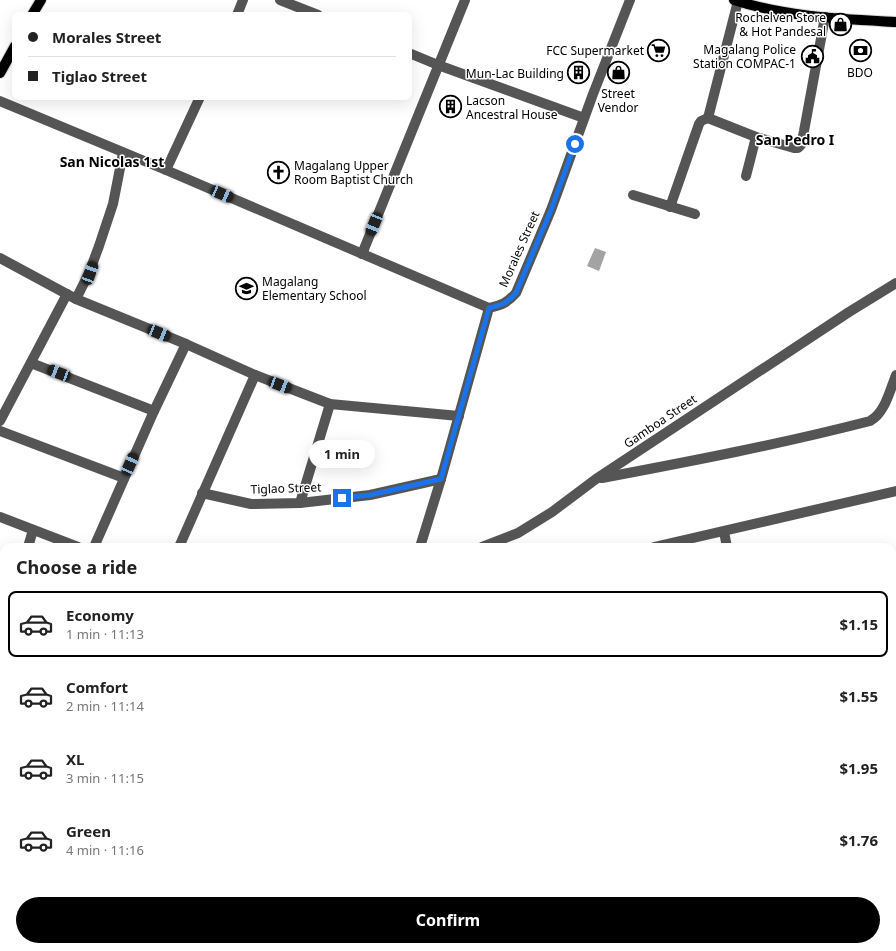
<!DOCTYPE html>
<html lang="en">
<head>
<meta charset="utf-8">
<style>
	:root { --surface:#fff; --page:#f6f6f6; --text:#222; --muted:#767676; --line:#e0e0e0; --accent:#000 }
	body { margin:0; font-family:"Noto Sans",sans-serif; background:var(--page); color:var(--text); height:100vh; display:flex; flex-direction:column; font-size:15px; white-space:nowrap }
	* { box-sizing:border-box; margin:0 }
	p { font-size:13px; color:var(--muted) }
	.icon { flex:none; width:22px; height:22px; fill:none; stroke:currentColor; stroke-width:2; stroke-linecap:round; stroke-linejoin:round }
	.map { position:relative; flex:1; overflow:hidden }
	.drawer { position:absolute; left:0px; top:543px; width:896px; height:408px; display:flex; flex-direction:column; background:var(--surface); border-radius:12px 12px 0 0; box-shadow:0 4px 16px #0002 }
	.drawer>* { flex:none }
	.guide { position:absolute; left:12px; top:12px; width:400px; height:88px; border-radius:8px; box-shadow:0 4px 16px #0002; display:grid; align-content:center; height:88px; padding:0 16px; background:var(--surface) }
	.end { position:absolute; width:18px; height:18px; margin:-9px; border:5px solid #1a73e8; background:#fff; box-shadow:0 0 0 2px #fff }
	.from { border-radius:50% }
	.bubble { position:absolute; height:28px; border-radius:14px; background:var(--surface); box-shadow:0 4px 16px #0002; font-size:13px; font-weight:700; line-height:28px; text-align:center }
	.car { position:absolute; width:12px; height:24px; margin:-12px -6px; border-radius:5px; box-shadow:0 0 3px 1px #0007; background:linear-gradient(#222 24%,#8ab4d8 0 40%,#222 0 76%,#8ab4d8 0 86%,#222 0) }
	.guide b { display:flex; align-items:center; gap:14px; height:38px; font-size:15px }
	.guide b+b { border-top:1px solid var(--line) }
	.guide i { width:10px; height:10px; background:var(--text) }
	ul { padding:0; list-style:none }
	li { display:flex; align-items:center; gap:12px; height:66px; margin:0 8px 6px; padding:0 8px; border:2px solid transparent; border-radius:8px }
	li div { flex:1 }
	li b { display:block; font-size:15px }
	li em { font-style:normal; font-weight:700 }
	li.active { border-color:var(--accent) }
	li>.icon { width:36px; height:36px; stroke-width:1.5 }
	h2 { padding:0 16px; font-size:18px; line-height:48px }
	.action { display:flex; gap:8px; margin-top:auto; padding:8px 16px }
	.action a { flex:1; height:46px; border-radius:24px; background:var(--accent); color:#fff; font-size:16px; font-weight:700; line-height:46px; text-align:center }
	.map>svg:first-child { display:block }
</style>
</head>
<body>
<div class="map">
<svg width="896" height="951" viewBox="0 0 896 951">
	<rect width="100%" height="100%" fill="#fff"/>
	<path fill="#a3a3a3" d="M595 248 606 252 599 271 587 266Z"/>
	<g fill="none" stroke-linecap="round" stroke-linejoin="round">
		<defs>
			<g id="major">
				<path d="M734 0C786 17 842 19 896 22"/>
				<path d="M32 15 41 0"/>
				<path d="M0 73 15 46"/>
			</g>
		</defs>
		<use href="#major" stroke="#dbdbdb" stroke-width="12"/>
		<g stroke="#555" stroke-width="10">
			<path d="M280 0 318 15"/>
			<path d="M738 1 708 118 756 137 794 148H798L801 145 804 131 825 17"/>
			<path d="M237 15 243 0"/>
			<path d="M409 53 438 65 584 118"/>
			<path d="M0 101 166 170 489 308"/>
			<path d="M166 170 200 97"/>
			<path d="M746 176 756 137"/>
			<path d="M633 195 695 214"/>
			<path d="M670 207 699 124 701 121 708 118"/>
			<path d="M362 254 465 0"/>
			<path d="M0 258 76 299 186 344 255 375 330 404 459 416"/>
			<path d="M76 299 89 273 99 246 113 204 123 153"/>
			<path d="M31 363 154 411"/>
			<path d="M0 421 67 294"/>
			<path d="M0 431 124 478"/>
			<path d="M602 478C692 461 781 444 870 421 885 413 890 390 896 375"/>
			<path d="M202 493 251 504 300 503 370 495 441 479"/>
			<path d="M300 503 330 404"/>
			<path d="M0 517 78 547"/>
			<path d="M724 532 727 547"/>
			<path d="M28 547 33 530"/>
			<path d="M94 547 154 411 186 344"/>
			<path d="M179 547 255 375"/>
			<path d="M420 547 441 479 489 308C502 305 507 303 516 293L551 210 593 94 630 0"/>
			<path d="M482 547 518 533 552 512 596 479 849 312 896 283"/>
			<path d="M654 547 896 491"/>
			<path d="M892 571 896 570"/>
			<path d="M892 605 896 583"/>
			<path d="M0 614 4 605"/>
			<path d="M892 877 896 875"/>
			<path d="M454 947 462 948"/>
			<path d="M582 947 601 951"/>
			<path d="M149 951 151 947"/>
			<path d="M353 951 354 947"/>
			<path d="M636 951 637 947"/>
			<path d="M702 951 713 947"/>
		</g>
		<use href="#major" stroke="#000" stroke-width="10"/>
	</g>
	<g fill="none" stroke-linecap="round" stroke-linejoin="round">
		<path stroke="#1a73e8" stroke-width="5" d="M342 498 370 495 441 479 489 308C502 305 507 303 516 293L551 210 575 144"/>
	</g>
	<defs>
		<symbol id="shop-ring" viewBox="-11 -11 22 22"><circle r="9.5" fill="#fff" stroke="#000" stroke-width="1.5"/><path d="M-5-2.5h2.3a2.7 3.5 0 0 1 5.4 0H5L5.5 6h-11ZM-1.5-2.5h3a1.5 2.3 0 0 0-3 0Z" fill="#000"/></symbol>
		<symbol id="supermarket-ring" viewBox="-11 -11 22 22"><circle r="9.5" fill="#fff" stroke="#000" stroke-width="1.5"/><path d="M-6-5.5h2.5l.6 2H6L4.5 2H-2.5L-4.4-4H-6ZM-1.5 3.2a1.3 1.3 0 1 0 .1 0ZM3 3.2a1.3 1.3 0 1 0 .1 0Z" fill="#000"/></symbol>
		<symbol id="bank-ring" viewBox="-11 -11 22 22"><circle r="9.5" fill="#fff" stroke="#000" stroke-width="1.5"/><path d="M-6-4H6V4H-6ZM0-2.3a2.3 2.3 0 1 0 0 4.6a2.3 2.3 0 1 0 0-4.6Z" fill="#000"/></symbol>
		<symbol id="civic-ring" viewBox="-11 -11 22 22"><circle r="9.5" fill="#fff" stroke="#000" stroke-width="1.5"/><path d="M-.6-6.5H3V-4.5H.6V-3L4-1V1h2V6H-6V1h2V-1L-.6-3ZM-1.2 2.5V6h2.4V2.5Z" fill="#000"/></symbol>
		<symbol id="building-ring" viewBox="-11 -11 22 22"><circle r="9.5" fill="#fff" stroke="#000" stroke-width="1.5"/><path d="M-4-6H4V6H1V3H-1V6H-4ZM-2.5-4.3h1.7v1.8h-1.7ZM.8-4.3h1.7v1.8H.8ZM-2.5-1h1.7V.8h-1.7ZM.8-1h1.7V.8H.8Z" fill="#000"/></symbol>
		<symbol id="church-ring" viewBox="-11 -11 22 22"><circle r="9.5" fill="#fff" stroke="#000" stroke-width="1.5"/><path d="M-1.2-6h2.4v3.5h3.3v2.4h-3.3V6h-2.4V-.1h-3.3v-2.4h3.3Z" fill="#000"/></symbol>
		<symbol id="school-ring" viewBox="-11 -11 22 22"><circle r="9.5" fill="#fff" stroke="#000" stroke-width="1.5"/><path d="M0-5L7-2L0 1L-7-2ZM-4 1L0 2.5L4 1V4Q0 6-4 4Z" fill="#000"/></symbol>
	</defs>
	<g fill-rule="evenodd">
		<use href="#shop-ring" x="828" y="12" width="25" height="25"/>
		<use href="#supermarket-ring" x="646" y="38" width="25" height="25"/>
		<use href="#bank-ring" x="848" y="38" width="25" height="25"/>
		<use href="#civic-ring" x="800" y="44" width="25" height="25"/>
		<use href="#shop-ring" x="606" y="60" width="25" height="25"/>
		<use href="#building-ring" x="566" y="60" width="25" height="25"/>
		<use href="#building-ring" x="438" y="94" width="25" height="25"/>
		<use href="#church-ring" x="266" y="160" width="25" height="25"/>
		<use href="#school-ring" x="234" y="276" width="25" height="25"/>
	</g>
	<g text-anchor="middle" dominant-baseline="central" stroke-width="3" stroke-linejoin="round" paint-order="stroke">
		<g font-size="12" fill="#000" stroke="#fff" text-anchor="end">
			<text x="826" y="17">Rochelven Store<tspan x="826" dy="14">&amp; Hot Pandesal</tspan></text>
			<text x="796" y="49">Magalang Police<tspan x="796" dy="14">Station COMPAC-1</tspan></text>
			<text x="644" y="50">FCC Supermarket</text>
			<text x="860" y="72" text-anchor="middle">BDO</text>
			<text x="564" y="73">Mun-Lac Building</text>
			<text x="618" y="93" text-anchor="middle">Street<tspan x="618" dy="14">Vendor</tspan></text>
			<text x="466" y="100" text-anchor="start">Lacson<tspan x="466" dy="14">Ancestral House</tspan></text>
			<text x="294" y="165" text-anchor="start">Magalang Upper<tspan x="294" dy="14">Room Baptist Church</tspan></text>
			<text x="262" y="281" text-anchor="start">Magalang<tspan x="262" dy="14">Elementary School</tspan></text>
		</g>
		<g font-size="12" fill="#000" stroke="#fff">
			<text transform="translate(519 249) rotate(-66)">Morales Street</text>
			<text transform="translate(660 421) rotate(-34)">Gamboa Street</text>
			<text transform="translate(286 488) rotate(-2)">Tiglao Street</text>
		</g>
		<g font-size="14" font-weight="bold" fill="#000" stroke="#fff">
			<text x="795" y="139">San Pedro I</text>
			<text x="112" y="161">San Nicolas 1st</text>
		</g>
	</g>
</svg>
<i class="end from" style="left:575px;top:144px"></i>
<i class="end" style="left:342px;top:498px"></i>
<div class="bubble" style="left:309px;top:440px;width:66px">1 min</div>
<i class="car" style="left:222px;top:194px;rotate:113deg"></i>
<i class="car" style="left:374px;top:224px;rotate:202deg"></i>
<i class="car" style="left:90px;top:273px;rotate:20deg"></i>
<i class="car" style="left:159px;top:333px;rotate:112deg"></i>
<i class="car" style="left:59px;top:373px;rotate:291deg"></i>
<i class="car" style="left:280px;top:385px;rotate:111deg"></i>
<i class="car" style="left:130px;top:464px;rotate:24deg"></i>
<div class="guide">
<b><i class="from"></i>Morales Street</b>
<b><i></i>Tiglao Street</b>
</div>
<section class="drawer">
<h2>Choose a ride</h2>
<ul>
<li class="active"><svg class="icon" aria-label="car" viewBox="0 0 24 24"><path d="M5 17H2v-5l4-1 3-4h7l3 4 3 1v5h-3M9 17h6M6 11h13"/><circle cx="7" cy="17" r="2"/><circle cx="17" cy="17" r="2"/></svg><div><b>Economy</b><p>1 min · 11:13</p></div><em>$1.15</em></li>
<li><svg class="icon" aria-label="car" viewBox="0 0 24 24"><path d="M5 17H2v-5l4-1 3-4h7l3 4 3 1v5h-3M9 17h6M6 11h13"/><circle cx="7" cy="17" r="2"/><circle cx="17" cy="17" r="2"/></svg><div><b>Comfort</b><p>2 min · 11:14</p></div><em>$1.55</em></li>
<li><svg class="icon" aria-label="car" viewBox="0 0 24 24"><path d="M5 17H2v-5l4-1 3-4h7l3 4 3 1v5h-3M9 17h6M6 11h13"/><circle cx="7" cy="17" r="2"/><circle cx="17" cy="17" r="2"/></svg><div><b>XL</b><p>3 min · 11:15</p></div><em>$1.95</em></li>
<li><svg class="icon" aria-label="car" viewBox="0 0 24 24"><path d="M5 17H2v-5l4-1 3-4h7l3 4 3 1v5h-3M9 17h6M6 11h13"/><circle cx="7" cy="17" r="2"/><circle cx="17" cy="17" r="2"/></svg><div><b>Green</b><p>4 min · 11:16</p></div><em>$1.76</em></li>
</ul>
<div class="action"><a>Confirm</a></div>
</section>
</div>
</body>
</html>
